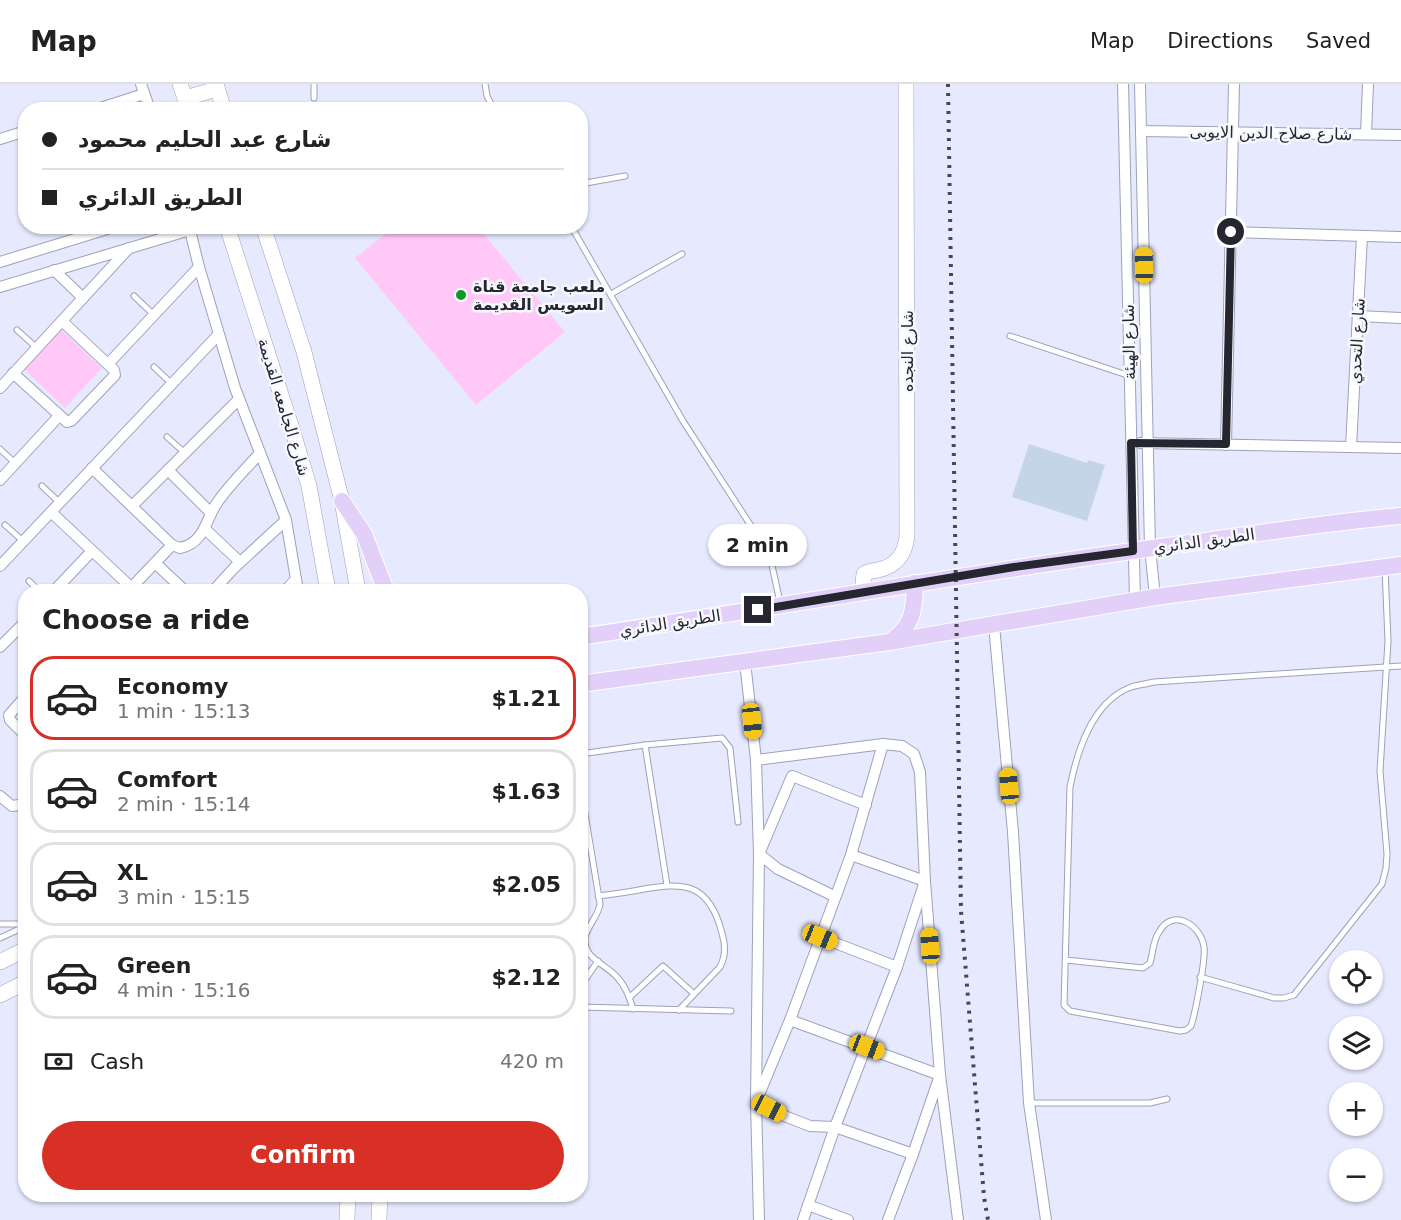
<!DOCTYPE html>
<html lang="en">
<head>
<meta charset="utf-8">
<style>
	:root { --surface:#fff; --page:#f2f2f2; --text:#222; --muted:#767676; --line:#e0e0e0; --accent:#d93025 }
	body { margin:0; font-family:"DejaVu Sans","Noto Sans Arabic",sans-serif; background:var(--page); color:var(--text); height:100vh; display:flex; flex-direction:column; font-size:22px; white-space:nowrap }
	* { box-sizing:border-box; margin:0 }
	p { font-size:20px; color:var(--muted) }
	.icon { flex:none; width:33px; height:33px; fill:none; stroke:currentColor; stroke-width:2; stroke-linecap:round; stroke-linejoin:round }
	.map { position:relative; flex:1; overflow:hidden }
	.side { position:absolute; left:18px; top:500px; width:570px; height:618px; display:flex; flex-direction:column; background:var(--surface); border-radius:24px; box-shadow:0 2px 4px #0004 }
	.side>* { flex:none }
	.hud { position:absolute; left:18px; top:18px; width:570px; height:132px; border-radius:24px; box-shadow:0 2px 4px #0004; display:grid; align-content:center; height:132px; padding:0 24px; background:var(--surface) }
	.controls { position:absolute; left:1329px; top:866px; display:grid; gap:12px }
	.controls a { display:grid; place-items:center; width:54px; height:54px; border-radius:50%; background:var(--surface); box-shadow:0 2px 4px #0004; font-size:30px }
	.end { position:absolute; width:27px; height:27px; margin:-14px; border:8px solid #25262f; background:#fff; box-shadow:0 0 0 3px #fff }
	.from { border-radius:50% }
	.bubble { position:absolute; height:42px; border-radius:21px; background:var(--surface); box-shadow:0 2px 4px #0004; font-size:20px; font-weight:700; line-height:42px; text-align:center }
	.car { position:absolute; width:18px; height:36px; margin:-18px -9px; border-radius:8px; box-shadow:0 0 4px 2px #0007; background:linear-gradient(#f5c518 24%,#345 0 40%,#f5c518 0 76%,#345 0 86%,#f5c518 0) }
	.hud b { display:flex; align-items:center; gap:21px; height:57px; font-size:22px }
	.hud b+b { border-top:2px solid var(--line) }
	.hud i { width:15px; height:15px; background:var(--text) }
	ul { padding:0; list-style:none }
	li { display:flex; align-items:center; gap:18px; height:84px; margin:0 12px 9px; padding:0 12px; border:3px solid var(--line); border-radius:24px }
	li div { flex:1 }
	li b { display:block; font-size:22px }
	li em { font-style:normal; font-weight:700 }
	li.active { border-color:var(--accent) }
	li>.icon { width:54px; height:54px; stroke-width:1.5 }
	h2 { padding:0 24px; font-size:27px; line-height:72px }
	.pay { display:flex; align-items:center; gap:15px; height:66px; padding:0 24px; font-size:22px }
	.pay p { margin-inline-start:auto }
	.button { display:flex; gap:12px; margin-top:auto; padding:12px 24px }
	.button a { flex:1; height:69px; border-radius:36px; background:var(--accent); color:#fff; font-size:24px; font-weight:700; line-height:69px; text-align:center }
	header { display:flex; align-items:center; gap:36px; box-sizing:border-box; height:84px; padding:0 30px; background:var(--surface); border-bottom:2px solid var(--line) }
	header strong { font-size:28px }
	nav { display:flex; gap:33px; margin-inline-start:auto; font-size:21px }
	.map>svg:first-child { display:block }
</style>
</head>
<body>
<header>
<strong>Map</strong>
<nav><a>Map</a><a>Directions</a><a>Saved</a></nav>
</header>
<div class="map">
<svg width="1401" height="1136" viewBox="0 0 1401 1136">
	<rect width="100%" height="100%" fill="#e7eafe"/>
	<g fill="#ffc8f7">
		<path d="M394 143H478L565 248 476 321 355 174Z"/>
		<path d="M60 245 102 284 65 324 23 284Z"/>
	</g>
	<path fill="#c4d5e9" d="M1029 360 1087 379 1088 376 1105 381 1087 437 1012 413Z"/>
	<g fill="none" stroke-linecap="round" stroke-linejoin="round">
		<defs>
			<g id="lane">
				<path d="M314 0V14"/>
				<path d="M485 0 487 12 494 26"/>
				<path d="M580 100 625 92"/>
				<path d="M571 142 683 337 766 465 771 477 780 518"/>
				<path d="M611 210 682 170"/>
				<path d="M134 212 154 231"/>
				<path d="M17 246 37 264"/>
				<path d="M1010 252 1130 292"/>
				<path d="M154 283 172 300"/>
				<path d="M167 353 185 369"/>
				<path d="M0 365 15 379"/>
				<path d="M42 402 60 419"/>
				<path d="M5 441 23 457"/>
				<path d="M29 497 39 507"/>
				<path d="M645 661 667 801"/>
				<path d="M580 670 645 661 722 654 730 664 738 738"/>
				<path d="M580 700 600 820C598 833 587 842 585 854 583 874 605 880 616 892 625 901 629 912 633 925"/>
				<path d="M598 812C614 810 629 808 644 805 681 799 705 798 719 839 724 855 728 868 720 883L679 926"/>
				<path d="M0 840H26"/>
				<path d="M0 854 26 842"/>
				<path d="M1066 876 1143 884 1150 879C1153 869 1153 856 1159 848 1173 823 1201 841 1204 863 1206 875 1195 930 1191 942L1186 946 1180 947 1070 927 1064 921 1070 703C1077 667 1093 617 1131 603 1138 601 1146 600 1154 598L1401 582"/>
				<path d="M1200 893 1274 914H1284L1294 911 1382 800 1386 784 1387 770 1380 687 1388 557 1385 484"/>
				<path d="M580 903 598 877"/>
				<path d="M630 913 663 882 693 909"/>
				<path d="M580 923 731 927"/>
				<path d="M1029 1019H1150L1167 1015"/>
			</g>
			<g id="street">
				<path d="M141 0 150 26"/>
				<path d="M1123 0 1135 517"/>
				<path d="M1140 0 1150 464 1155 513"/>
				<path d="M94 26 144 10"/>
				<path d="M1141 47 1401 51"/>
				<path d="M1366 50 1368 0"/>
				<path d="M0 55 26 47"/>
				<path d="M189 142 199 183 235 304 286 436 298 507"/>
				<path d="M1231 148 1401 153"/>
				<path d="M0 178 117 142"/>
				<path d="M54 186 83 214"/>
				<path d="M0 203 190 146"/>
				<path d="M1358 232 1401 234"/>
				<path d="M108 280 199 183"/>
				<path d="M13 289 67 338 71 337 115 291 114 286 62 237"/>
				<path d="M0 304 129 164"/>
				<path d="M1140 359 1401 364"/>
				<path d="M1226 361 1234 0"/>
				<path d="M1351 363 1362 152"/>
				<path d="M92 384 172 461 180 464C205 459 206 434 217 419 229 401 246 385 260 369"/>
				<path d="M168 386 211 429"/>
				<path d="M0 396 59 332"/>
				<path d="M132 422 239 315"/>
				<path d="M51 428 135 507"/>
				<path d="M205 445 240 478"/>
				<path d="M155 479 185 507"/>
				<path d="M0 482 218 251"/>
				<path d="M131 504 172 461"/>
				<path d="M54 507 92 467"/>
				<path d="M213 507 234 484 286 436"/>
				<path d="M285 507 296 495"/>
				<path d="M994 541 1013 748 1029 1019 1046 1136"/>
				<path d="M0 563 26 537"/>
				<path d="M745 578 756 676 759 770 756 1018 759 1136"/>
				<path d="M26 612 9 631 10 636 26 652"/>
				<path d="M883 660 851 771 790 936 756 1018 782 1031 810 1042 835 1043 913 1070"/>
				<path d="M756 676 883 660 902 662 914 670 920 688 925 797 940 991 958 1136"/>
				<path d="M0 712 12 722 26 720"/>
				<path d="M834 812 778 785 759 770 792 692 866 721"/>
				<path d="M820 853 897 883"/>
				<path d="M790 936 940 991 913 1070 888 1136"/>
				<path d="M808 1121 848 1136"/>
				<path d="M803 1136 835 1043 897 883 925 797 851 771"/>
			</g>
			<g id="secondary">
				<path d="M180 0 189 26"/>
				<path d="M216 0 224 26"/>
				<path d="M185 14 217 5"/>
				<path d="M227 142 292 345 309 402 328 507"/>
				<path d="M263 142 304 268 342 417 358 507"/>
				<path d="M862 508 864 490C869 487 872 487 878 486 896 482 905 471 907 452L906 0"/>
				<path d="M0 878 26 865"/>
				<path d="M0 911 26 898"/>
				<path d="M347 1136 348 1110"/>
				<path d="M379 1136 380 1110"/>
			</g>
			<g id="primary">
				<path d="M342 417 364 450 386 507"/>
				<path d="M580 553C784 522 986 486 1190 459 1260 449 1330 438 1401 432"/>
				<path d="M890 558C914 541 914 526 915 499"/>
				<path d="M580 600 889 558 1155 513 1401 481"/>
			</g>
		</defs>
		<use href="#lane" stroke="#9ea1b8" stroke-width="7"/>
		<use href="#street" stroke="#9ea1b8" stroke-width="12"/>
		<use href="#secondary" stroke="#9ea1b8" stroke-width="16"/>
		<use href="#primary" stroke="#fff" stroke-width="18"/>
		<use href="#lane" stroke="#fff" stroke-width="5"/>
		<use href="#street" stroke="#fff" stroke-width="10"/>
		<use href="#secondary" stroke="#fff" stroke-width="15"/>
		<use href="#primary" stroke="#e2d0f8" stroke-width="16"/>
		<path stroke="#464853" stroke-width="4" stroke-dasharray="3 6" stroke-linecap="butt" d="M948 0 961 827 984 1113 988 1136"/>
	</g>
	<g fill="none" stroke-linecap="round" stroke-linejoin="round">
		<path stroke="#25262f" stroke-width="8" d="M758 526 1014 483 1133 467 1131 359 1226 360 1231 148"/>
	</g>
	<circle fill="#10962a" stroke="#f7f8fd" stroke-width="2" cx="461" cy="211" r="6"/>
	<g text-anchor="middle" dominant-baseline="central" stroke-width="5" stroke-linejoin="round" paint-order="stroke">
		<g font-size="16" fill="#25262f" stroke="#f7f8fd">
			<text transform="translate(1271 49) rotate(1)">شارع صلاح الدين الايوبى</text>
			<text transform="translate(1357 257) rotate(-87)">شارع التحدي</text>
			<text transform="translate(1129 258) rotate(-91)">شارع الهيئة</text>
			<text transform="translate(907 267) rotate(-90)">شارع النجده</text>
			<text transform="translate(284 323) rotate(73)">شارع الجامعه القديمة</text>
			<text transform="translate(1204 457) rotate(-8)">الطريق الدائري</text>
			<text transform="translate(670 539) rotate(-9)">الطريق الدائري</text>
		</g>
		<g font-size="16" font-weight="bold" fill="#25262f" stroke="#f7f8fd" text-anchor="start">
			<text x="473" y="202">ملعب جامعة قناة<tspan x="473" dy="18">السويس القديمة</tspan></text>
		</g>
	</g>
</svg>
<div class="controls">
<a><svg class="icon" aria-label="locate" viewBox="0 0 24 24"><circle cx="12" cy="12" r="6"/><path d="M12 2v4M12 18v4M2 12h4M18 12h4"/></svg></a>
<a><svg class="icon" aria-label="layers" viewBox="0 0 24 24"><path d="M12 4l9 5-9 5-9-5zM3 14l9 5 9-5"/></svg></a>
<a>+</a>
<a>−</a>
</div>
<i class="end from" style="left:1231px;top:148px"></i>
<i class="end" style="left:758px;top:526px"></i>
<div class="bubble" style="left:708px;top:440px;width:99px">2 min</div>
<i class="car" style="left:1144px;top:181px;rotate:359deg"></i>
<i class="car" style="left:752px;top:637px;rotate:174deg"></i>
<i class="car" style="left:1009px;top:702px;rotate:355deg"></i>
<i class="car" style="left:820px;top:853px;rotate:112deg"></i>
<i class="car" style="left:930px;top:862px;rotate:356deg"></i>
<i class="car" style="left:867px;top:963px;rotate:111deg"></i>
<i class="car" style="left:769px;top:1024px;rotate:117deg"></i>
<div class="hud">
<b><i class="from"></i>شارع عبد الحليم محمود</b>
<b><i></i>الطريق الدائري</b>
</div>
<section class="side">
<h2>Choose a ride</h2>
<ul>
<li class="active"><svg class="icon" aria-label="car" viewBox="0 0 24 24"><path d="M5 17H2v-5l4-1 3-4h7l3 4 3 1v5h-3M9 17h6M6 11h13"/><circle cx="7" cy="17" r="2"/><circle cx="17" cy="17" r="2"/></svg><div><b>Economy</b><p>1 min · 15:13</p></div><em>$1.21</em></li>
<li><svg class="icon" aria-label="car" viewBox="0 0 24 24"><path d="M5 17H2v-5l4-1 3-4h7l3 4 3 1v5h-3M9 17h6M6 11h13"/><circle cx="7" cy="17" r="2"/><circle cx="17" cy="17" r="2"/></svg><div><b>Comfort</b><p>2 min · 15:14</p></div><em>$1.63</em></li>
<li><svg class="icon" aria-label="car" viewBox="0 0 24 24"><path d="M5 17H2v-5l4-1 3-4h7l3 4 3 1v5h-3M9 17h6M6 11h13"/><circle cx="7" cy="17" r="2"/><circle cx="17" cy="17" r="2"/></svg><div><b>XL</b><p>3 min · 15:15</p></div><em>$2.05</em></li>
<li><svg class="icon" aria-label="car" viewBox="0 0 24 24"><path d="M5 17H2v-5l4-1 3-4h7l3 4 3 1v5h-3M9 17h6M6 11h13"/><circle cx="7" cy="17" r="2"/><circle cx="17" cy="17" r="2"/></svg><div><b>Green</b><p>4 min · 15:16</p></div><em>$2.12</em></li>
</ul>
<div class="pay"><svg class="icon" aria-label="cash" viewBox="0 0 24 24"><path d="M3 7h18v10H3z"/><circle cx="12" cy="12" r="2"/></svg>Cash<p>420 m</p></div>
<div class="button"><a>Confirm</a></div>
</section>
</div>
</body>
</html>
